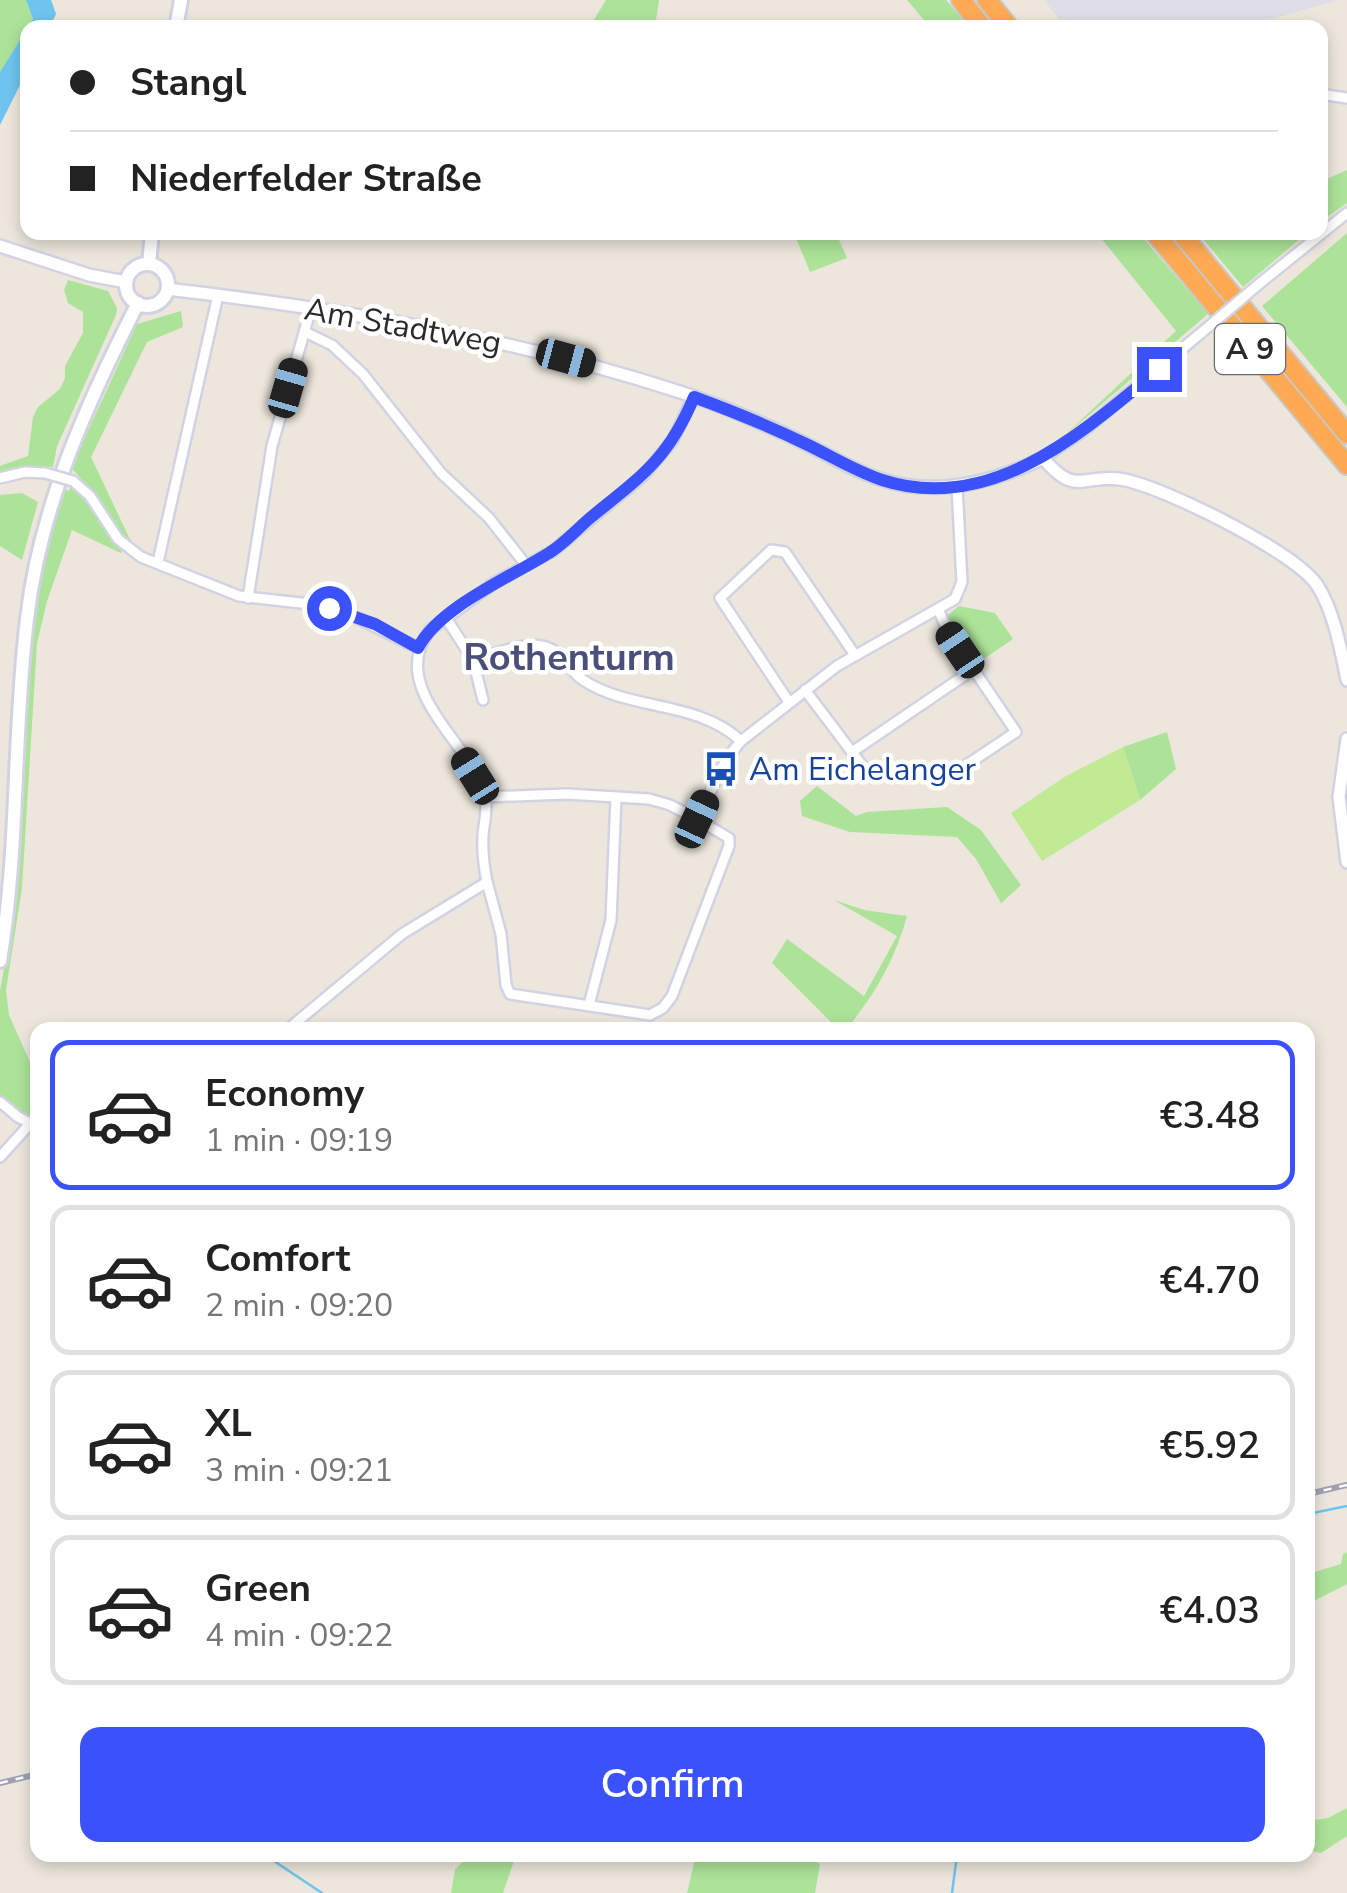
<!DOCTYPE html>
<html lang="en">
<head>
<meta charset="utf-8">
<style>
	:root { --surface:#fff; --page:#f6f6f6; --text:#222; --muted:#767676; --line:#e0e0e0; --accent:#3b51fa }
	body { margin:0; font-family:"Nunito Sans",sans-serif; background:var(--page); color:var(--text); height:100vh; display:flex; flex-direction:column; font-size:38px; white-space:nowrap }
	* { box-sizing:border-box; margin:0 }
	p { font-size:32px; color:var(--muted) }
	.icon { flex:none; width:55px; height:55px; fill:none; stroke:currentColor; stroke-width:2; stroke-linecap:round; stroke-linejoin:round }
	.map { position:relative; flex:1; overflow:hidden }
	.side { position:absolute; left:30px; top:1022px; width:1285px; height:840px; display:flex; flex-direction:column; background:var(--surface); border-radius:20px; box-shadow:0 5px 15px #0003 }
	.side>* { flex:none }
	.banner { position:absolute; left:20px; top:20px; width:1308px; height:220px; border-radius:20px; box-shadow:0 5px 15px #0003; display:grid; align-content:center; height:220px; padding:0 50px; background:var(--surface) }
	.end { position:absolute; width:45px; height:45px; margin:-22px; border:12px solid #3b51fa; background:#fff; box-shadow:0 0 0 5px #fff }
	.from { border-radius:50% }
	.car { position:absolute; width:30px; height:60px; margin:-30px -15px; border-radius:12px; box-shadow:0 0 8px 2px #0007; background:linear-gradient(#222 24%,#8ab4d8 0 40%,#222 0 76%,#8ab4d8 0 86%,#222 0) }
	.banner b { display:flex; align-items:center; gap:35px; height:95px; font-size:38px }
	.banner b+b { border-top:2px solid var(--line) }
	.banner i { width:25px; height:25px; background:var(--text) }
	ul { padding:18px 0 0; list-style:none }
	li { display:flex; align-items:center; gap:30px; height:150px; margin:0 20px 15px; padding:0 30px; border:5px solid var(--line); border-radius:20px }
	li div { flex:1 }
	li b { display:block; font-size:38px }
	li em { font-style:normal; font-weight:600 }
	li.current { border-color:var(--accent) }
	li>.icon { width:90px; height:90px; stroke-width:1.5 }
	.button { display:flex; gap:20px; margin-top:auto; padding:20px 50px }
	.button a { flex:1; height:115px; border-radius:20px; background:var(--accent); color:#fff; font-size:40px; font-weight:600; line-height:115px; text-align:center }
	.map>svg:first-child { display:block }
</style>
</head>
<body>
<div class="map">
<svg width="1347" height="1893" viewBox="0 0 1347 1893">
	<rect width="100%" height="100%" fill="#ece6dc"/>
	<path fill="#dfdde5" d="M1044 0H1339L1242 27 1066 28Z"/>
	<g fill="#ace398">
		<path d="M0 0H26L33 19 0 72Z"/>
		<path d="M606 0H659L655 27H602L593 21Z"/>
		<path d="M907 0H946L969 27H930Z"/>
		<path d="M1347 170V203L1320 222V182Z"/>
		<path d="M794 233H836L847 258 810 272Z"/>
		<path d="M1097 233H1139L1208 314 1063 437 1176 331Z"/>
		<path d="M1198 233H1232L1236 236 1242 233H1307L1243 287Z"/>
		<path d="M1347 233V407L1262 306Z"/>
		<path d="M68 280 108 291 117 308 116 315 57 446 53 467 19 468 0 474V466L28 456 33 417 38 407 60 389 65 378V366L83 333V312L68 303 64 290Z"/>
		<path d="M181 311 183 327 147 342 91 457 134 548C110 523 96 492 71 468L137 324Z"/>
		<path d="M71 486 85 496 122 548 121 553 72 530 47 601 37 643 22 888 6 990 9 1015 37 1078V1123L0 1096V991L6 957 32 610 63 489 69 491Z"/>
		<path d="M22 493 38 502 22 560 0 546V495Z"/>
		<path d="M959 606 995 613 1013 639 976 664 951 628 948 615Z"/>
		<path d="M1167 732 1176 769 1140 800 1123 747Z"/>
		<path d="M817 786 856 816 867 812 947 807 981 830 1021 885 997 907 1001 903 976 859 957 837 850 832 802 816 800 801Z"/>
		<path d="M834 900 864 910 907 916C895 960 875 994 846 1030H839L772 963 787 939 864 996 897 936Z"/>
		<path d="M1347 1552V1584L1308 1604V1574L1341 1564 1343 1554Z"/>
		<path d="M1347 1808V1836L1321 1853 1308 1850V1821L1328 1818Z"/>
		<path d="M471 1855H516L503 1893H451L455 1869Z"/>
		<path d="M696 1855 803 1856 820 1864 815 1893H687Z"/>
	</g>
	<path fill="#c0ea94" d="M1123 747 1140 800 1042 861 1011 813 1066 776Z"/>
	<path fill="#6fc4ef" d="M26 0H51L56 14 50 27 28 28 27 71 0 125V72L33 19Z"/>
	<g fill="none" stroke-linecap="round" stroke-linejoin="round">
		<g stroke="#6fc4ef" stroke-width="2.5">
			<path d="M1308 1514 1347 1506"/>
			<path d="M265 1855 322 1893"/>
			<path d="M952 1893 957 1855"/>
		</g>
		<defs>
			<g id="minor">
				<path d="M1320 94 1347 98"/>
				<path d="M1259 284 1347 213"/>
				<path d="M305 332 332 345 363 374 441 473 489 518 526 565"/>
				<path d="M1043 458 1082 432 1201 333"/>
				<path d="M0 478 25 472 45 473"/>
				<path d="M73 481 90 496 118 539 141 557 239 596 310 604 351 615 418 648"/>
				<path d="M158 562 218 295"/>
				<path d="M248 598 272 446 311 308"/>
				<path d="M446 618 473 660C493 655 522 642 542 646 561 649 568 670 583 680 629 711 697 700 741 741"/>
				<path d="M473 660 483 700"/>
				<path d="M805 690 867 772 959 770 1016 732 947 630 939 611"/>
				<path d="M789 702 720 598 771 550 785 552 855 655"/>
				<path d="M852 752 974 669"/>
				<path d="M486 797 567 794 649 799 670 805 697 819 727 758 741 741 837 666 955 599 962 582 957 486"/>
				<path d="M487 882 501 934 506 985 510 994 650 1015 663 1008 672 996 729 846V838L697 819"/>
				<path d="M589 1005 611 920 616 797"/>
				<path d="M287 1030 402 934 487 882C484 867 482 851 483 835 484 823 488 809 485 796 473 744 385 689 430 630L494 583 553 551 643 476 673 440 693 397"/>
				<path d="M0 1102 18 1117 38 1127"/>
				<path d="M0 1157 29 1125"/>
			</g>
			<g id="tertiary">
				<path d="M0 246 89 275 126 282"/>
				<path d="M167 289C340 309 514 338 680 392 723 406 765 424 806 444 838 460 869 480 904 485 951 493 1001 479 1043 458 1077 499 1083 472 1125 480 1165 488 1295 552 1317 585 1334 611 1341 650 1347 680"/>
				<path d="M1347 739 1339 797 1347 862"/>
			</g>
			<g id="secondary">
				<path d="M176 28 181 0"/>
				<path d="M149 264 152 232"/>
				<circle cx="147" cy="285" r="21"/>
				<path d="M0 961C19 848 13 732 27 619 40 506 87 403 138 303"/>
			</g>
			<g id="motorway">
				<path d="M961 0 983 28"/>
				<path d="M987 0 1010 28"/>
				<path d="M1154 232 1347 465"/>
				<path d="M1180 232 1347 434"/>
			</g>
		</defs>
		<use href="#minor" stroke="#d1d3e3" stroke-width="14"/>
		<use href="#tertiary" stroke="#d1d3e3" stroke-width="16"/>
		<use href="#secondary" stroke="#d1d3e3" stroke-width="18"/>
		<use href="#motorway" stroke="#c8c8c8" stroke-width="22"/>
		<use href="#minor" stroke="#fff" stroke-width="9"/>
		<use href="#tertiary" stroke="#fff" stroke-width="11"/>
		<use href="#secondary" stroke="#fff" stroke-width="12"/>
		<use href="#motorway" stroke="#feaa55" stroke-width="18"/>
		<defs>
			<g id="rail">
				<path d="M1308 1494 1347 1485"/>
				<path d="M0 1783 38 1774"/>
			</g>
		</defs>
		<use href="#rail" stroke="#9fa0b4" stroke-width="6"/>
		<use href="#rail" stroke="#fff" stroke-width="2.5" stroke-dasharray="8" stroke-linecap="butt"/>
		<defs>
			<g id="minor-bridge">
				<path d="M1201 333 1259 284"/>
				<path d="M45 473 73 481"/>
			</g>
		</defs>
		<use href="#minor-bridge" stroke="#d1d3e3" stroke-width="14" stroke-linecap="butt"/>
		<use href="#minor-bridge" stroke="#fff" stroke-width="9"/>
	</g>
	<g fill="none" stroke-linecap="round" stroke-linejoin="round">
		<path stroke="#3b51fa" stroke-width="12" d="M329 608 375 624 418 648C439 607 511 577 549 553 564 544 576 530 590 518 640 477 668 460 694 397 732 411 769 426 806 444 831 456 855 471 882 480 991 515 1082 433 1159 369"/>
	</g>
	<defs>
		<symbol id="bus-bare" viewBox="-9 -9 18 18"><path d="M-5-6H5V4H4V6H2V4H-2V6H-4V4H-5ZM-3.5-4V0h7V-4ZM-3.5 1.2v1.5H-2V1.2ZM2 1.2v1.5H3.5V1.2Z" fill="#1a4fb4" stroke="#fff" stroke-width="2.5" paint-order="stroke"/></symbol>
	</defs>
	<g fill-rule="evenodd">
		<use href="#bus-bare" x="696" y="744" width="50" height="50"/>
	</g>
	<g text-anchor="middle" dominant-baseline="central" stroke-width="9" stroke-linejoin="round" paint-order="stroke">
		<rect fill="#fff" stroke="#6a6a6a" stroke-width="2.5" x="1215" y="324" width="70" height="50" rx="8"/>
		<g font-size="30" font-weight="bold" fill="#2a2a2a">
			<text x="1250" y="349">A 9</text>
		</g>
		<g font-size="32" fill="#2a2a2a" stroke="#fff">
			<text transform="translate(403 326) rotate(10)">Am Stadtweg</text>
		</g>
		<g font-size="32" fill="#164399" stroke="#fff" text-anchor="start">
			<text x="749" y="769">Am Eichelanger</text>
		</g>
		<g font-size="38" font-weight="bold" fill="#4a507b" stroke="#fff">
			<text x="569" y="657">Rothenturm</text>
		</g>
	</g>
</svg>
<i class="end from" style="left:329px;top:608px"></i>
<i class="end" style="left:1159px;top:369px"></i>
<i class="car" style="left:566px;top:358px;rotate:105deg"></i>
<i class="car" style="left:288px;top:388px;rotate:16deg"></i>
<i class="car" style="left:960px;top:650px;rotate:326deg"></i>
<i class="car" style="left:475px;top:776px;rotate:328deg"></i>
<i class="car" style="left:697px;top:819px;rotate:25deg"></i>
<div class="banner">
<b><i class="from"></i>Stangl</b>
<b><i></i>Niederfelder Straße</b>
</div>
<section class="side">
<ul>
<li class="current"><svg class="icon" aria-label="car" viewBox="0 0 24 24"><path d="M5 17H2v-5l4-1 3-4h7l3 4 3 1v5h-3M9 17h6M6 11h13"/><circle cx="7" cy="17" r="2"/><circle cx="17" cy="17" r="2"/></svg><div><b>Economy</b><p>1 min · 09:19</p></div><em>€3.48</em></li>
<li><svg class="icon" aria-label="car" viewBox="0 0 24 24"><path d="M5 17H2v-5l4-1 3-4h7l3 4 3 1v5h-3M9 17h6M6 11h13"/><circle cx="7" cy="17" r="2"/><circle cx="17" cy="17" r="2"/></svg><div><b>Comfort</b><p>2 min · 09:20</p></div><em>€4.70</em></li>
<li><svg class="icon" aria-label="car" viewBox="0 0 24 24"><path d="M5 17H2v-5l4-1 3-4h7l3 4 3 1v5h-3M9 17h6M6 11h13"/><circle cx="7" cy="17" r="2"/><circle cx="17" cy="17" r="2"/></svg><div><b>XL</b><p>3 min · 09:21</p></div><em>€5.92</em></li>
<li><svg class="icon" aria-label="car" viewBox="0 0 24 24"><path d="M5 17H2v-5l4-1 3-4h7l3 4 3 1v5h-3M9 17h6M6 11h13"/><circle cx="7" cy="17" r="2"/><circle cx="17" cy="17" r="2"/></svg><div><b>Green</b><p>4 min · 09:22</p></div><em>€4.03</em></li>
</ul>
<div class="button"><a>Confirm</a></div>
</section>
</div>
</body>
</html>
